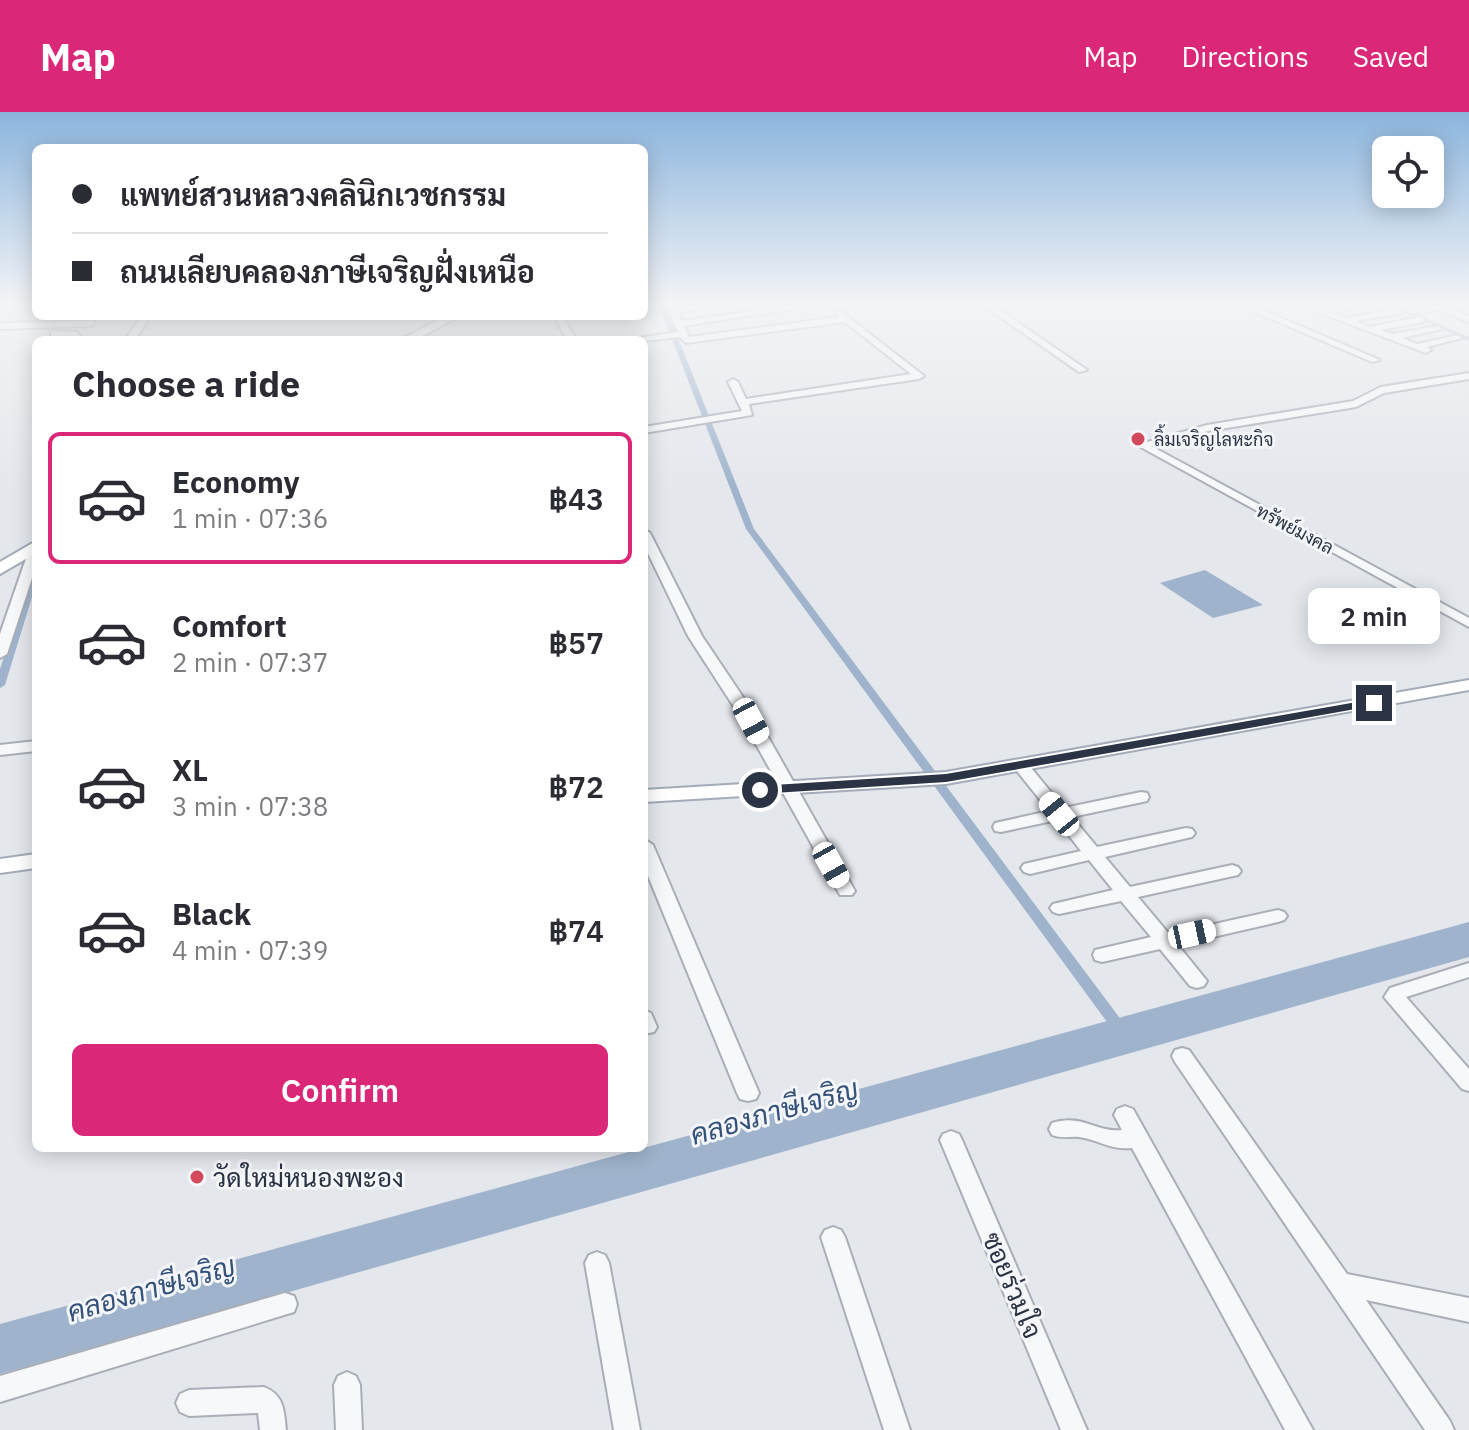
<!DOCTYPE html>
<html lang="en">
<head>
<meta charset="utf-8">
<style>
	:root { --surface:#fff; --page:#f2f2f3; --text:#2b2b33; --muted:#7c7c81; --line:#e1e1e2; --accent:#db2777 }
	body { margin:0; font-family:"IBM Plex Sans",Sarabun,sans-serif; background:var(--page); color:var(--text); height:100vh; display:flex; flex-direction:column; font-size:30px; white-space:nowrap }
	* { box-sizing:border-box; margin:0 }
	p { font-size:26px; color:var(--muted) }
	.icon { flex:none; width:44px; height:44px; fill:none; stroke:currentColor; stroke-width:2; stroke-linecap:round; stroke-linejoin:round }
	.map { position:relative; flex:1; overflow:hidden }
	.panel { position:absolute; left:32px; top:224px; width:616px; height:816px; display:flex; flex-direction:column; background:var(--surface); border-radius:12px; box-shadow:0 4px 20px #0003 }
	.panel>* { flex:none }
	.guide { position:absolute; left:32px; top:32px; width:616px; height:176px; border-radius:12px; box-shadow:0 4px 20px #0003; display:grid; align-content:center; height:176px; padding:0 40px; background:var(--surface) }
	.tools { position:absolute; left:1372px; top:24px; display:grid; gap:16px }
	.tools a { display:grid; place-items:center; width:72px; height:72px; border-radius:12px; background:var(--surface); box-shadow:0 4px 20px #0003; font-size:40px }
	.end { position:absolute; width:36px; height:36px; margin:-18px; border:10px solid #2b3445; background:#fff; box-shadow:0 0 0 4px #fff }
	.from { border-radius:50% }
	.bubble { position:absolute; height:56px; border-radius:12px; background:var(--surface); box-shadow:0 4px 20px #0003; font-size:26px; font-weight:600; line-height:56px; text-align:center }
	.car { position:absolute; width:24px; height:48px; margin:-24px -12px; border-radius:10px; box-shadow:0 0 6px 2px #0007; background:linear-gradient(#fff 24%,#345 0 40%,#fff 0 76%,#345 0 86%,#fff 0) }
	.guide b { display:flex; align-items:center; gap:28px; height:76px; font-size:30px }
	.guide b+b { border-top:2px solid var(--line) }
	.guide i { width:20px; height:20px; background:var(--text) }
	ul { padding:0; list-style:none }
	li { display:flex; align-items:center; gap:24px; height:132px; margin:0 16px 12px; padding:0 24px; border:4px solid transparent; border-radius:12px }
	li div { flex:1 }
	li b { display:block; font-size:30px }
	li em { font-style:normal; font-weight:600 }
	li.active { border-color:var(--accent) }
	li>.icon { width:72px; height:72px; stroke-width:1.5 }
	h2 { padding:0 40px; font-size:36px; line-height:96px }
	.primary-button { display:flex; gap:16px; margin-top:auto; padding:16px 40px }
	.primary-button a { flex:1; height:92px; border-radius:12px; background:var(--accent); color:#fff; font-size:32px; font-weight:600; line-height:92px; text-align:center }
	header { display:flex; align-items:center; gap:48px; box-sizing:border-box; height:112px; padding:0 40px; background:var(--accent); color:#fff }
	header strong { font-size:38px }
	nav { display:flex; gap:44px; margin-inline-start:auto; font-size:28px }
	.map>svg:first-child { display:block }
</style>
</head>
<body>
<header>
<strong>Map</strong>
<nav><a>Map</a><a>Directions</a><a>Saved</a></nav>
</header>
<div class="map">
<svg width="1469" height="1318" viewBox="0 0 1469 1318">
	<rect width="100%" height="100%" fill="#e4e7ec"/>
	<g fill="#9fb4cc">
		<path d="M1205 458 1263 493 1213 506 1160 471Z"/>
		<path d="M1469 810V845L0 1262V1212Z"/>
	</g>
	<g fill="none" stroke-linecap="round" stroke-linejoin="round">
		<g fill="#9fb4cc" fill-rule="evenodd">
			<path d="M658 191H664L754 417 1125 913 1127 917 1125 921 1120 922 1115 921 746 417Z"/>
			<path d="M1383 191H1391L1469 225V229Z"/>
			<path d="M147 204H153L138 228H132Z"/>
			<path d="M36 455V472L5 573 0 576V557L32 458Z"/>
		</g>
		<defs>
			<g id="minor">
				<path d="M807 191H830L684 214 689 225 839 205 835 201 839 198 924 264 919 267 749 292 752 303 644 321V315L742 299 728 270 733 267 738 270 746 287 911 262 845 210 686 231 680 225 644 229 625 228 678 220 669 200 692 192 696 195 695 197 678 201 682 209Z"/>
				<path d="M980 191H990L1087 258 1079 260Z"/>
				<path d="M1234 191H1246L1380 248 1372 250Z"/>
				<path d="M1294 191C1305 191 1316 197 1327 197 1345 197 1362 191 1380 191L1333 201 1346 206 1399 196 1403 199 1402 201 1356 209 1370 215 1420 205 1423 206V210L1380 218 1392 222 1438 214 1442 217 1402 226 1417 232 1458 223 1462 226 1427 235 1431 238 1426 241Z"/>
				<path d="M1448 191H1469V194L1448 196 1469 204V210L1437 198 1413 201 1409 198Z"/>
				<path d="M142 204H150L135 228H125Z"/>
				<path d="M554 204H562L577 228H567Z"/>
				<path d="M94 209 95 211 91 214 0 217V211Z"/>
				<path d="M54 219 77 220 84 228 51 224V220Z"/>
				<path d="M1469 261V267L1384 281 1356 295 1208 319 1151 334 1469 506V515L1137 333 1207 313 1353 289 1381 275Z"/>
				<path d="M644 417 650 421 702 524 759 609 855 779 852 783H840L743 609 688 524 644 433Z"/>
				<path d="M36 431V454L7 542 0 546V522L30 435Z"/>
				<path d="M36 629V639L0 643V633Z"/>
				<path d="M1021 649 1027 651 1064 696 1141 680 1147 681 1149 685 1147 689 1072 705 1097 735 1186 716 1192 717 1195 721 1192 725 1105 745 1130 775 1232 753 1238 755 1241 759 1238 763 1138 785 1169 822 1278 798 1284 800 1287 804 1284 808 1278 810 1178 833 1207 869 1204 874 1197 876 1190 874 1160 837 1102 850 1095 848 1093 843 1095 838 1151 825 1121 789 1059 802 1053 800 1050 796 1053 792 1113 778 1089 748 1030 762 1024 760 1021 756 1024 752 1081 739 1057 708 1001 720 995 719 993 715 995 711 1049 699 1013 654Z"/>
				<path d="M644 727 653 733 759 981 756 987 748 989 740 987 737 981 644 754Z"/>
				<path d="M1469 851V865L1406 885 1469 957V979L1462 977 1384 885 1390 876Z"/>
				<path d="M644 898 651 901 657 915 654 920 644 922Z"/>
				<path d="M1182 936 1189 938 1347 1162 1469 1186V1210L1366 1188 1450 1309 1454 1318H1425L1175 950 1172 944 1175 938Z"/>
				<path d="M1125 994 1133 997 1313 1318H1285L1132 1036C1109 1038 1100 1028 1079 1025 1070 1024 1062 1027 1052 1023L1049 1017 1052 1011C1081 1001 1097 1021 1122 1018L1114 1003 1117 997Z"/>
				<path d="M951 1019 959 1022 962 1028 1087 1318H1061L940 1028 943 1022Z"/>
				<path d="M833 1115 841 1118 845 1125 910 1318H884L821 1125 825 1118Z"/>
				<path d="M597 1140 605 1143 609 1151 640 1318H614L585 1151 589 1143Z"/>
				<path d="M285 1181 294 1184 297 1192 294 1200 0 1290V1264Z"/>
				<path d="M347 1260 356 1264 360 1273 362 1318H336L334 1273 338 1264Z"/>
				<path d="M264 1275C284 1283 284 1298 286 1318H260L258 1301 189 1304 180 1300 176 1291 180 1282 189 1278Z"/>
			</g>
			<g id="major">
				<path d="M446 204H460L415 228H400Z"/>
				<path d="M36 429V441L0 462V450Z"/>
				<path d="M1469 568V578L946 672 644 690V678L946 660Z"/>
				<path d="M36 742V756L0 761V747Z"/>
			</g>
		</defs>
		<use href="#minor" stroke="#a9aeb7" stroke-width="4"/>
		<use href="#major" stroke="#a3abb8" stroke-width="4"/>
		<use href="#minor" fill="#f7f8fa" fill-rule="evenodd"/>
		<use href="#major" fill="#fff" fill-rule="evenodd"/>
	</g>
	<linearGradient id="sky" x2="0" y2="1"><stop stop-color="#8bb4dd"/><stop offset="0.51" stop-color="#f3f4f6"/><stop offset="1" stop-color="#f3f4f6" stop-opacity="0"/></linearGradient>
	<rect width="1469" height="376" fill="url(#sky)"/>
	<path fill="#2b3445" d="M1374 587 1380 591 1378 593 946 670 760 682 753 678 760 674 946 662Z"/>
	<g fill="#d1495b" stroke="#f4f6f9" stroke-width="3">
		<circle cx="1138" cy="327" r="8"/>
		<circle cx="197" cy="1065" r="8"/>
	</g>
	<g text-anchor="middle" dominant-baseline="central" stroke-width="6" stroke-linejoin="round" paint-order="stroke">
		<g font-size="18" fill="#2b3445" stroke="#f4f6f9" text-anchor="start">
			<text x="1154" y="327">ลิ้มเจริญโลหะกิจ</text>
		</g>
		<g font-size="18" fill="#2b3445" stroke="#f4f6f9">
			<text transform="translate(1295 417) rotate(28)">ทรัพย์มงคล</text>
		</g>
		<g font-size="26" fill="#2b3445" stroke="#f4f6f9" text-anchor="start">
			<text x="213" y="1065">วัดใหม่หนองพะอง</text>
		</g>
		<g font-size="26" fill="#2b3445" stroke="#f4f6f9">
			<text transform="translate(1013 1173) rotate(67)">ซอยร่วมใจ</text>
		</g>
		<g font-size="28" font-style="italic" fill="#34527a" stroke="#f4f6f9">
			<text transform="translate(774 999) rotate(-16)">คลองภาษีเจริญ</text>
			<text transform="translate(151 1176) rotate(-16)">คลองภาษีเจริญ</text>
		</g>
	</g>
</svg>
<div class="tools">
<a><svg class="icon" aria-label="locate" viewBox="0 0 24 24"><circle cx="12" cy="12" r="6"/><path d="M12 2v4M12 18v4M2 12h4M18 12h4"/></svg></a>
</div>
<i class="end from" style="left:760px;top:678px"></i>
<i class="end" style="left:1374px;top:591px"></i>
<div class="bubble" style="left:1308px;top:476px;width:132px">2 min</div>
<i class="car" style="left:751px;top:609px;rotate:152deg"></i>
<i class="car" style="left:1059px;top:702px;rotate:321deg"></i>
<i class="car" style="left:831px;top:753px;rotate:151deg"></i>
<i class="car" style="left:1192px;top:822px;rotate:78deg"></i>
<div class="guide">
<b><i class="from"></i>แพทย์สวนหลวงคลินิกเวชกรรม</b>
<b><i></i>ถนนเลียบคลองภาษีเจริญฝั่งเหนือ</b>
</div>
<section class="panel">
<h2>Choose a ride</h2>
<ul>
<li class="active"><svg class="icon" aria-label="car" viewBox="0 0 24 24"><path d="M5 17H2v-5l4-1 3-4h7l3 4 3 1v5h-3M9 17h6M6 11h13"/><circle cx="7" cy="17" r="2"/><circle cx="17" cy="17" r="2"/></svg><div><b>Economy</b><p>1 min · 07:36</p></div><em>฿43</em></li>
<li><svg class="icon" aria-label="car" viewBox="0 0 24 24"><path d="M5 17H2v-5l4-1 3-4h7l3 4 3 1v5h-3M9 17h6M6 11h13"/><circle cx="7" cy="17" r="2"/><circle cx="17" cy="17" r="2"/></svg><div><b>Comfort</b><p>2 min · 07:37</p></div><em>฿57</em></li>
<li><svg class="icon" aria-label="car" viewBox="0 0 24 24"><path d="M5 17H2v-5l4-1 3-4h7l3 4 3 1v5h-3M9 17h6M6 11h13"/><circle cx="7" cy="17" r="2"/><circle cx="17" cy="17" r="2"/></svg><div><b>XL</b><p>3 min · 07:38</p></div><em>฿72</em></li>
<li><svg class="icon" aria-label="car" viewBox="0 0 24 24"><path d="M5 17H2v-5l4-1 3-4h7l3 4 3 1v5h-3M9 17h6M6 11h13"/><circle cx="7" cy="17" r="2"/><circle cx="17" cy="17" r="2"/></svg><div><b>Black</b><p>4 min · 07:39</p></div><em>฿74</em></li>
</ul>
<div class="primary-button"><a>Confirm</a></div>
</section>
</div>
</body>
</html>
